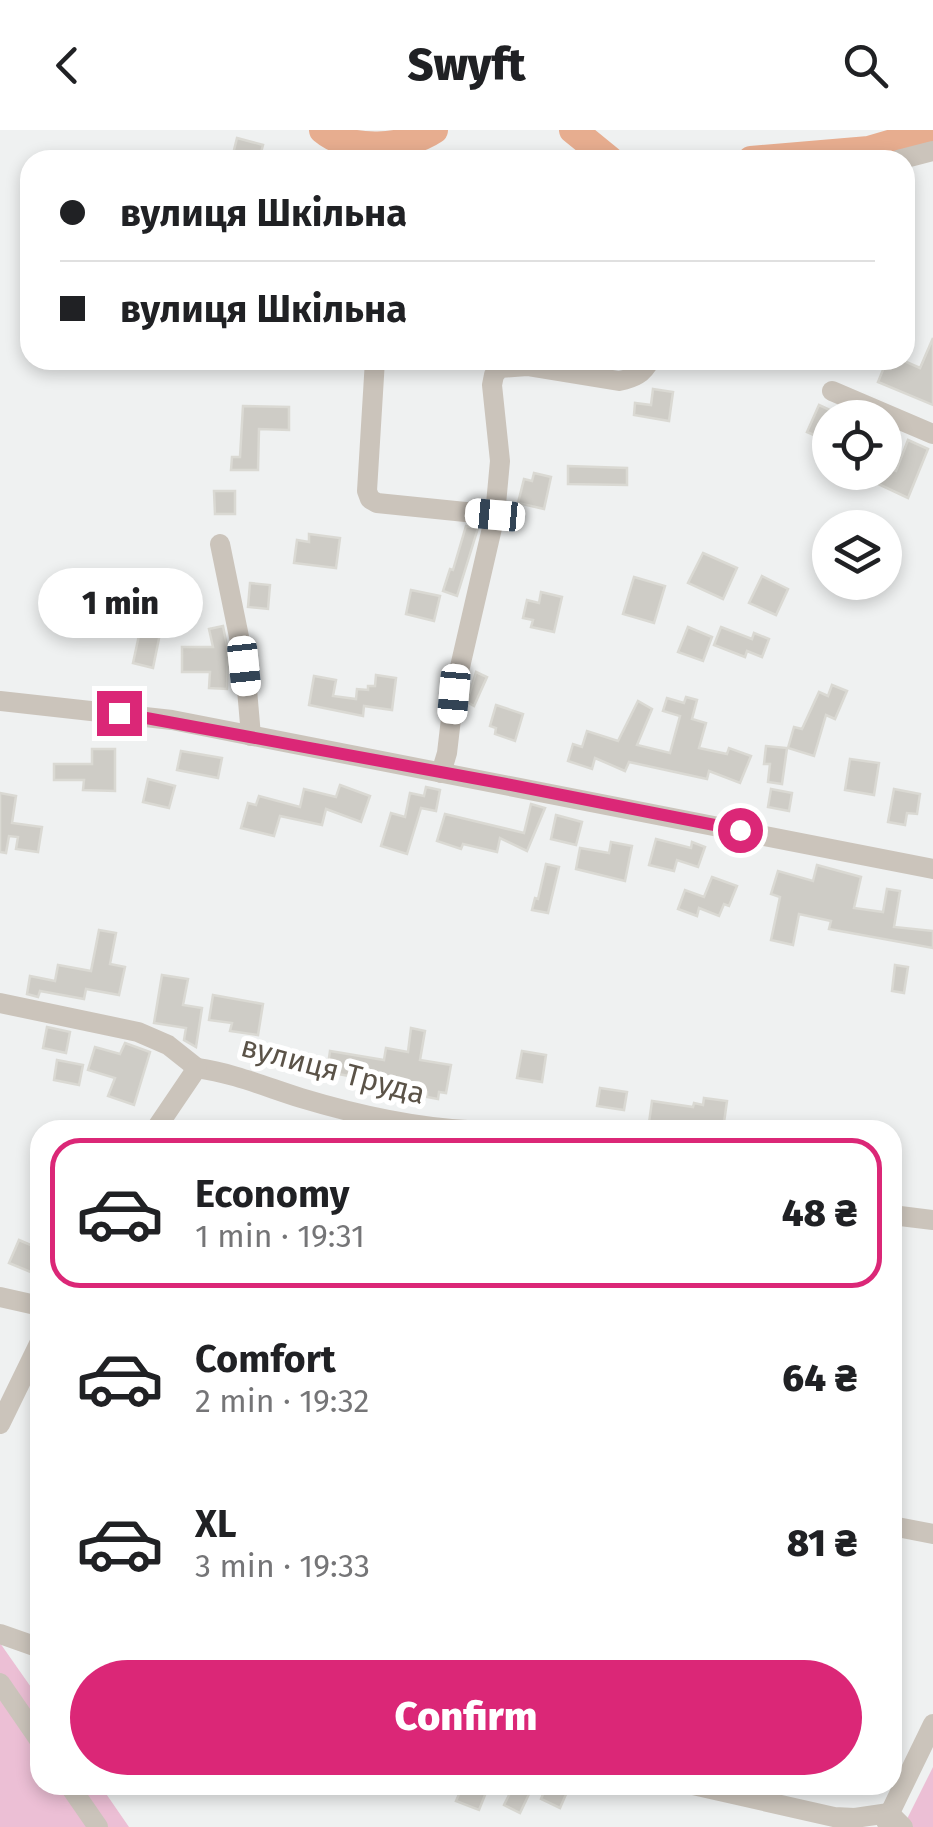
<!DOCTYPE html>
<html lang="en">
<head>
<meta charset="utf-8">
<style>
	:root { --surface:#fff; --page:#f2f2f2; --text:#202124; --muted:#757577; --line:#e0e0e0; --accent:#db2777 }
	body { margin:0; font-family:"Fira Sans",sans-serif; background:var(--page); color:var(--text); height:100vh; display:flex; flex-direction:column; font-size:38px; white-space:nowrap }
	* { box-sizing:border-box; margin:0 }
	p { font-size:32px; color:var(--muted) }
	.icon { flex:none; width:55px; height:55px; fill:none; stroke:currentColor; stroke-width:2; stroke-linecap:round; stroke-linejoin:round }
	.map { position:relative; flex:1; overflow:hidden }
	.side { position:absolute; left:30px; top:990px; width:872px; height:675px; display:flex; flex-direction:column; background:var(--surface); border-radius:30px; box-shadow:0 5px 15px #0003 }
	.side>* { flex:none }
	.top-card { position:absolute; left:20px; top:20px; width:895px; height:220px; border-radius:30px; box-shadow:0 5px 15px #0003; display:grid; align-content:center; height:220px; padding:0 40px; background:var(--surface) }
	.tools { position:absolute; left:812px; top:270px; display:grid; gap:20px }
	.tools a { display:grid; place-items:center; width:90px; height:90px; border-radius:50%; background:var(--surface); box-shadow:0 5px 15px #0003; font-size:50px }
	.end { position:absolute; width:45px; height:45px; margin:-22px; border:12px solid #db2777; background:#fff; box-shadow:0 0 0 5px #fff }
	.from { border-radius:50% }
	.bubble { position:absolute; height:70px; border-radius:35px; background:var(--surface); box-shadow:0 5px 15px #0003; font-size:32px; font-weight:800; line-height:70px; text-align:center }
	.car { position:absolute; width:30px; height:60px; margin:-30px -15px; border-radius:12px; box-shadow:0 0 8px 2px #0007; background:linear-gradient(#fff 24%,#345 0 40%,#fff 0 76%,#345 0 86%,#fff 0) }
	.top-card b { display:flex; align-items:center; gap:35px; height:95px; font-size:38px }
	.top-card b+b { border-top:2px solid var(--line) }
	.top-card i { width:25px; height:25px; background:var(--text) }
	ul { padding:18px 0 0; list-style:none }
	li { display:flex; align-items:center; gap:30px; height:150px; margin:0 20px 15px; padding:0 20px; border:5px solid transparent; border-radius:30px }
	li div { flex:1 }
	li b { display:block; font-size:38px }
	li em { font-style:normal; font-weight:800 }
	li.selected { border-color:var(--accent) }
	li>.icon { width:90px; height:90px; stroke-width:1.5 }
	.primary-button { display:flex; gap:20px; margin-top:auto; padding:20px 40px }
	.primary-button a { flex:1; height:115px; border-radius:60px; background:var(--accent); color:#fff; font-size:40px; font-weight:800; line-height:115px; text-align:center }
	header { display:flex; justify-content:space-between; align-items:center; height:130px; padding:0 40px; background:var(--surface); font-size:45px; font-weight:800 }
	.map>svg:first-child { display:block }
</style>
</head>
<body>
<header><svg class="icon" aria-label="back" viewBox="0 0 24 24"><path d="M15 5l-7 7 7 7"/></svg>Swyft<svg class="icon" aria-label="search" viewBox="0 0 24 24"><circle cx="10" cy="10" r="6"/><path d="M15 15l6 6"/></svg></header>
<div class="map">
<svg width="933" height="1697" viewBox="0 0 933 1697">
	<rect width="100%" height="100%" fill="#eff1f1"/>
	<g fill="#ecbfd5">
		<path d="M0 1513 40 1570V1655H100L129 1697H0Z"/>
		<path d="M933 1637V1697H903Z"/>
	</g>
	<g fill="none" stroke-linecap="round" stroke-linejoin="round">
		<g stroke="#e7ad8f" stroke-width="28">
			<path d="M323 0C349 22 406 19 434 0"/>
			<path d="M573 0 610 30"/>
			<path d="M751 30 869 20 933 1"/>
		</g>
	</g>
	<g fill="#ceccc6" stroke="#dad9d3" stroke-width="2.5">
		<path d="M237 8 263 15 259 30 232 28Z"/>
		<path d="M933 208V275L878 252 887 230H902L920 238Z"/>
		<path d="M653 259 673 262 669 291 634 285 635 273 651 275Z"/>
		<path d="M819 275 830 280V312L807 302Z"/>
		<path d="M243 276 289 277V300L259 299 258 340H231L232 327H240Z"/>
		<path d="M908 310 928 319 908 368 855 343 885 342V337L896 341Z"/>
		<path d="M568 336 627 338V355L568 354Z"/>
		<path d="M534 343 551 347 544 379 518 373 524 349 532 351Z"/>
		<path d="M214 361H235V384H215Z"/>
		<path d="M466 396 478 398 457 466 443 461 450 439 453 440Z"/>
		<path d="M309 404 340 408 336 438 294 433 297 410 309 412Z"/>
		<path d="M703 423 737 438 723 469 688 453Z"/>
		<path d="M144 441H170V469H167L153 538 133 533 141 496 133 495 136 482 144 483Z"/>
		<path d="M762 446 788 459 776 485 749 473Z"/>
		<path d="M634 447 665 456 654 493 623 484Z"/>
		<path d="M49 450 71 452 70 478 48 477Z"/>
		<path d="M250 453 270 455 268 479 248 477Z"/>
		<path d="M411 460 440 466 434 491 406 484Z"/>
		<path d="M541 462 562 467 554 502 531 497 533 490 523 488 527 470 539 473Z"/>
		<rect x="86" y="476" width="25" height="22"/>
		<path d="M223 496 228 521 227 559 209 558 210 542H182V517H213L209 499Z"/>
		<path d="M688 497 712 507 703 531 678 522Z"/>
		<path d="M721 497 752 509 754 503 769 509 762 527 747 521 745 527 714 515Z"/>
		<path d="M476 542 487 547 474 576 467 572Z"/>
		<path d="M376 545 396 548 392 580 364 576 363 586 309 575 314 546 336 550 333 566 356 569 357 559 368 560V556H375Z"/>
		<path d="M832 555 847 561 835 589 826 585 814 626 788 618 794 597 802 599 819 562 828 566Z"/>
		<path d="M686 567 697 570 692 589 706 593 699 618 727 624 729 618 751 626 740 653 709 641 707 649 629 632 625 641 595 628 592 639 568 631 573 614 582 617 587 601 618 611 638 571 652 579 637 615 670 623 680 586 663 581 667 568 684 573Z"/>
		<path d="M496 575 523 584 515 611 495 604 496 598 490 596Z"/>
		<path d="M766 616 787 618 782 654 768 652 770 634H764Z"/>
		<path d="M92 619H115V661L83 660 84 650H54V634H92Z"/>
		<path d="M181 621 222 628 218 648 177 640Z"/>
		<path d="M850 629 879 633 874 665 845 660Z"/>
		<path d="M148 649 175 656 169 678 143 672Z"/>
		<path d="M340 655 370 666 361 692 326 679 322 695 280 686 274 706 241 698 248 673 256 675 259 666 300 677 304 659 336 667Z"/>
		<path d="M426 657 440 660 436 681 421 678 407 724 381 716 391 683 405 687 410 663 424 666Z"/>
		<path d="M771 659 792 663 789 681 768 677Z"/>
		<path d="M894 659 920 664 917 684 907 683 905 695 888 692Z"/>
		<path d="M0 663 16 666 12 693 42 697 38 722 16 719 18 707 9 706 6 723 0 722Z"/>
		<path d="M531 674 545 678 527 721 500 708 497 722 463 714 461 719 437 711 445 684 524 703Z"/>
		<path d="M556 685 582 692 576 715 551 709Z"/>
		<path d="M656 709 691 718 692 712 705 717 698 737 677 730 674 741 649 735Z"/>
		<path d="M611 712 632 716 625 751 576 739 580 718 609 723Z"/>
		<path d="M546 734 559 737 548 783 532 780 535 768 538 769Z"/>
		<path d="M817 735 861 747 854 778 883 782 887 759 900 761 894 797 933 801V818L829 799 831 791 799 784 793 815 771 810 780 767 771 764 778 741 813 751Z"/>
		<path d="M712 747 737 756 729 776 724 774 719 786 699 778 697 786 678 779 685 760 704 767Z"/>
		<path d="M99 800 116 803 110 834 125 837 119 865 86 859 84 869 40 861 38 867 27 864 30 846 55 851 58 835 91 841Z"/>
		<path d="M895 835 908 837 904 863 892 861Z"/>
		<path d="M162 845 188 849 183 875 202 878 196 917 184 910 186 898 154 893Z"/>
		<path d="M213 865 263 874 258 905 230 901 232 893 209 890Z"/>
		<path d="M47 897 70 902 66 923 43 918Z"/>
		<path d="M411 898 425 901 420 930 451 935 446 963 439 962 438 969 427 967V962L420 959 327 942 330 921 384 930 386 918 408 922Z"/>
		<path d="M125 913 150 922 134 975 108 966 115 948 88 940 95 917 120 924Z"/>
		<path d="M522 921 546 925 542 952 517 948Z"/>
		<path d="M57 930 83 935 79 955 54 950Z"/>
		<path d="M600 958 627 962 624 980 597 976Z"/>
		<path d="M704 968 727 971 723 1000 669 996 668 1000H648L652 971 693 977 694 973 703 975Z"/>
		<path d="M19 1110 40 1119 33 1143 9 1133Z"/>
		<path d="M463 1655H489L479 1680 456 1671Z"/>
		<path d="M514 1655 530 1662 520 1683 504 1675Z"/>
		<path d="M547 1655H570L560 1678 541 1669Z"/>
	</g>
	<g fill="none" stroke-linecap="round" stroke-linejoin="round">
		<g stroke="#cbc4bb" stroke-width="20">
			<path d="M898 30 933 21"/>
			<path d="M375 230 367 361 370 369 377 373 495 385 454 563 447 623 441 643"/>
			<path d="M832 261 933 304"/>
			<path d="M495 385 500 331 492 255 494 245 500 238 527 236 619 251C634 248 643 244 650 230"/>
			<path d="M220 414 245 536 251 606"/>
			<path d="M0 571 172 590 933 739"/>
			<path d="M0 873 138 902 168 915 197 938"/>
			<path d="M197 938C233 943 266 957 301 968 354 984 412 997 467 1000"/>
			<path d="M155 1000 197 938"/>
			<path d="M892 1085 933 1090"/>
			<path d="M0 1167 40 1176"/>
			<path d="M0 1294 40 1212"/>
			<path d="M892 1396 933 1404"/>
			<path d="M0 1504 40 1518"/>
			<path d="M0 1553 40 1611"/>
			<path d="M69 1655 98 1697"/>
			<path d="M693 1655 834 1687 855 1688 889 1683 903 1697"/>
			<path d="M886 1691 933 1594"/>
		</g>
	</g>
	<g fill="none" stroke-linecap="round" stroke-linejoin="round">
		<path stroke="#db2777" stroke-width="12" d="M119 583 506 654 740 700"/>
	</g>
	<g text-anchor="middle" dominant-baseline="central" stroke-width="10" stroke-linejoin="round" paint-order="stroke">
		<g font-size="30" fill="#5b5348" stroke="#fff">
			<text transform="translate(333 940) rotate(15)">вулиця Труда</text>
		</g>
	</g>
</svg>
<div class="tools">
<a><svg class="icon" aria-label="locate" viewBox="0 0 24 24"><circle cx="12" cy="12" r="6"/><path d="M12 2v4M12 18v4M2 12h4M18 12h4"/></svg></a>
<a><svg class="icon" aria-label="layers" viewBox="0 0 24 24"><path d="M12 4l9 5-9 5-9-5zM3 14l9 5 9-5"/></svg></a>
</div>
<i class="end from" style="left:740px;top:700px"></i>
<i class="end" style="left:119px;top:583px"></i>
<div class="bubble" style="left:38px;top:438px;width:165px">1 min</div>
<i class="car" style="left:495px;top:385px;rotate:275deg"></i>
<i class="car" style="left:244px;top:536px;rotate:174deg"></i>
<i class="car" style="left:454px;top:564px;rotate:185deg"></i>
<div class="top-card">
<b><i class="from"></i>вулиця Шкільна</b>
<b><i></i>вулиця Шкільна</b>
</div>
<section class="side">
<ul>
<li class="selected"><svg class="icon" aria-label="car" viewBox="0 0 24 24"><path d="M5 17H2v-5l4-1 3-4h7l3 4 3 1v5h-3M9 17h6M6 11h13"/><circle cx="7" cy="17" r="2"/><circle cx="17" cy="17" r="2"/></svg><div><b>Economy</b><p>1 min · 19:31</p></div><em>48 ₴</em></li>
<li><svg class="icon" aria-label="car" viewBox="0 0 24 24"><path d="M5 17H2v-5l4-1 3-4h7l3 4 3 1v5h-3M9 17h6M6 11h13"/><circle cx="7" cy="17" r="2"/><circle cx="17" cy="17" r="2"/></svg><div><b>Comfort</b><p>2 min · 19:32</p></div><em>64 ₴</em></li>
<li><svg class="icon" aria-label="car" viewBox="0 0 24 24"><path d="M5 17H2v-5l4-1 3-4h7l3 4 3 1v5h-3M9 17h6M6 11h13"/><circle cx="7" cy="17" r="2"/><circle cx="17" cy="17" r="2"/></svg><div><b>XL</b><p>3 min · 19:33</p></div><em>81 ₴</em></li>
</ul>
<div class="primary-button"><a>Confirm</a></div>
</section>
</div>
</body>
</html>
